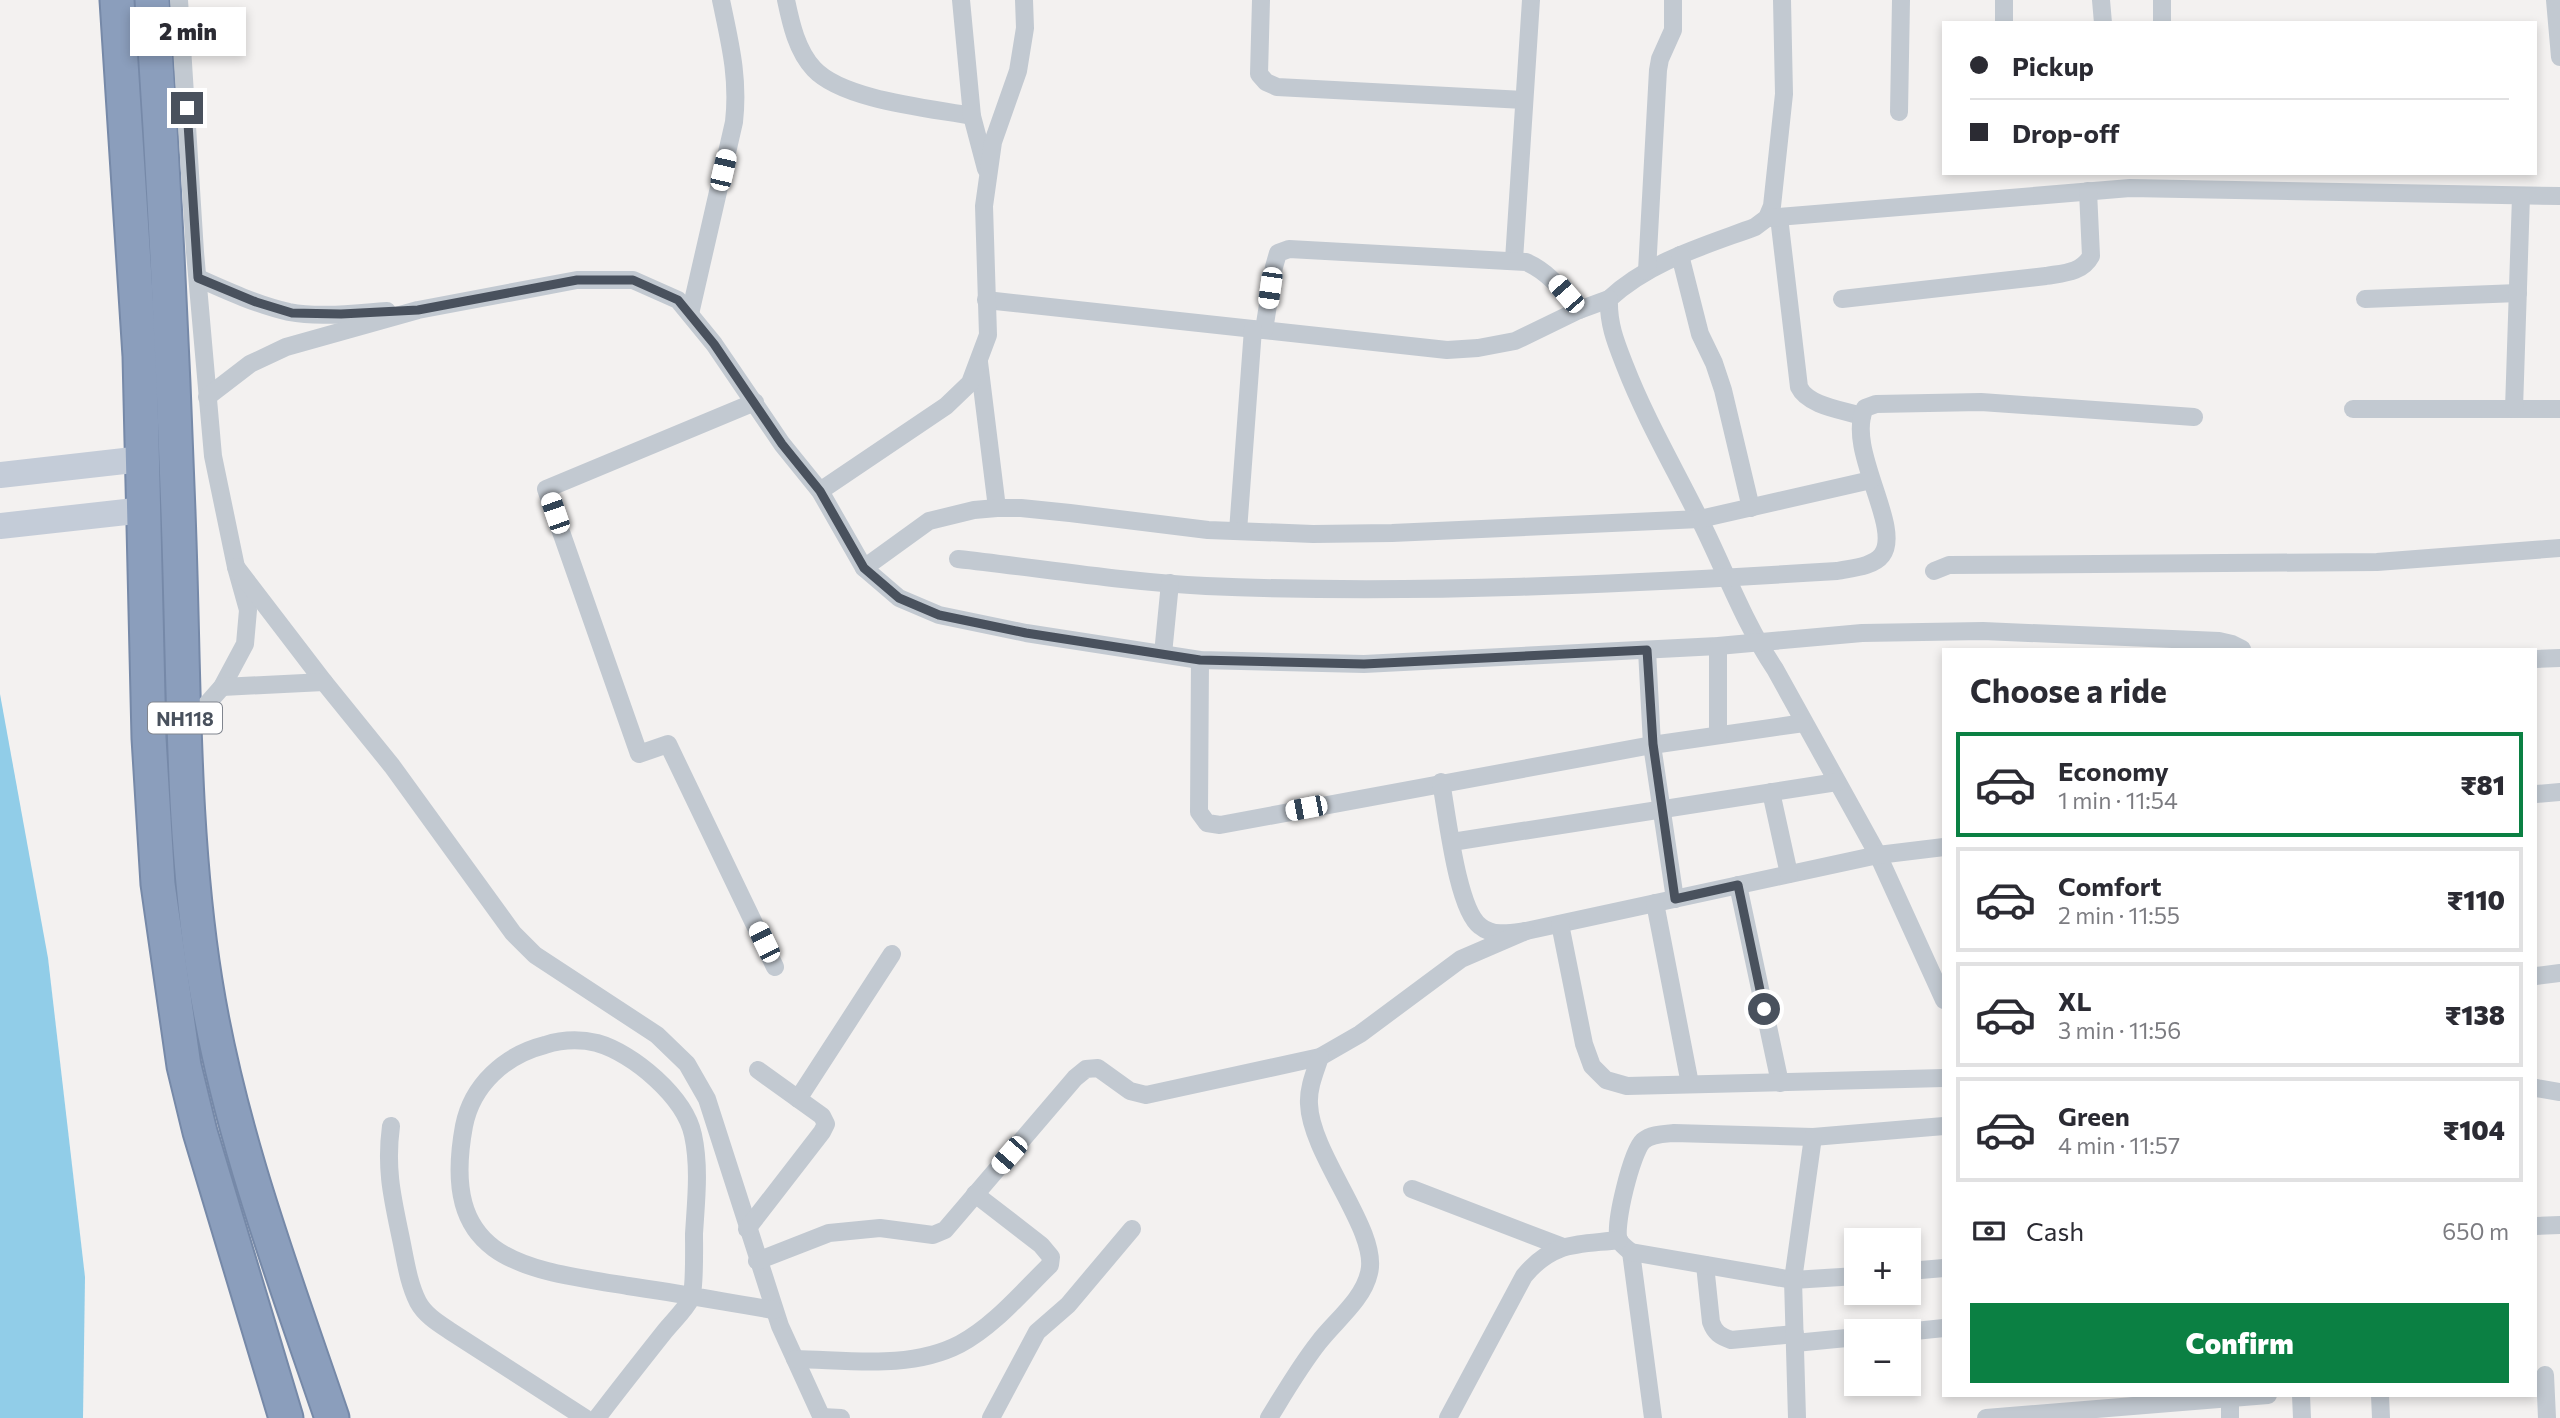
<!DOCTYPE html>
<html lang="en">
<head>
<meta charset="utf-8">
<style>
	:root { --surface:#fff; --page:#f2f2f3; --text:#2b2b33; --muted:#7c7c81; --line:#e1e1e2; --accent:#0b8043 }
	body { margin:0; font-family:Commissioner,sans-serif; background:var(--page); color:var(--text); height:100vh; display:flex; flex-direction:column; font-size:26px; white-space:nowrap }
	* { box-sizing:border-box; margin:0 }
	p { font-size:23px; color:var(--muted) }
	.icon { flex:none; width:38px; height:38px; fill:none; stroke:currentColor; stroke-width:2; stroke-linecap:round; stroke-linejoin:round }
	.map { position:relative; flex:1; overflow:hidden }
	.panel { position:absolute; left:1942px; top:648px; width:595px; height:749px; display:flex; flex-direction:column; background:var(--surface); border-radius:0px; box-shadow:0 4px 10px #0003 }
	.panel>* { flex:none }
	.top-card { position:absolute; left:1942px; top:21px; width:595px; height:154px; border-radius:0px; box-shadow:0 4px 10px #0003; display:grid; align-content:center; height:154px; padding:0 28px; background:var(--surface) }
	.tools { position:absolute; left:1844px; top:1228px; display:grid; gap:14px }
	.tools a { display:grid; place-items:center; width:77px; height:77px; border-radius:0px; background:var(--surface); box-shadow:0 4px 10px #0003; font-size:35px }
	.end { position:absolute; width:32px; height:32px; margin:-16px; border:9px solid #49515d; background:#fff; box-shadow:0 0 0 4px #fff }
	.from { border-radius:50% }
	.bubble { position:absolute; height:49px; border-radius:0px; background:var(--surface); box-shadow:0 4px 10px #0003; font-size:23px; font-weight:800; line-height:49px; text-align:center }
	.car { position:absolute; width:21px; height:42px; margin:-21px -10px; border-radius:9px; box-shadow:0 0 5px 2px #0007; background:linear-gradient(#fff 24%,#345 0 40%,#fff 0 76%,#345 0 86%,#fff 0) }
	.top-card b { display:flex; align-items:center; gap:24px; height:66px; font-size:26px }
	.top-card b+b { border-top:2px solid var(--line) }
	.top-card i { width:18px; height:18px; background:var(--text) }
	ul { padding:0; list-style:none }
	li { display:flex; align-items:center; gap:21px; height:105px; margin:0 14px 10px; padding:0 14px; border:4px solid var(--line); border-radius:0px }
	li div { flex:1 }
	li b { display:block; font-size:26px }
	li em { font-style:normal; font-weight:800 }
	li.on { border-color:var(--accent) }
	li>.icon { width:63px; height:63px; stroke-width:1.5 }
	h2 { padding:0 28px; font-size:32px; line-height:84px }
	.pay { display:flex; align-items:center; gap:18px; height:77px; padding:0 28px; font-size:26px }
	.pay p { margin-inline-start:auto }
	.button { display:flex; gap:14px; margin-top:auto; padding:14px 28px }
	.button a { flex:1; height:80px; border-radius:0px; background:var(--accent); color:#fff; font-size:28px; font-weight:800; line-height:80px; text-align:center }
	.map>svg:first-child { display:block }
</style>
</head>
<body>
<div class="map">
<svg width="2560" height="1418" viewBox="0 0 2560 1418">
	<rect width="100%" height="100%" fill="#f3f1f0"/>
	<path fill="#91cde8" d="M0 694 48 958 85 1277 83 1418H0Z"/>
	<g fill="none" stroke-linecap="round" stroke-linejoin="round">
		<defs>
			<g id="highway">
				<path d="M117 0 140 356 149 738 158 884 184 1066 200 1132 286 1418"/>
				<path d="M152 0C164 180 173 361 179 541 184 688 182 836 205 981 229 1132 283 1274 332 1418"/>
			</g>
		</defs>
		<use href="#highway" stroke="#7689a8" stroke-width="37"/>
		<g stroke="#c2c9d1" stroke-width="18">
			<path d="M179 0 195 252 213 456 236 567 248 610 245 644 222 687 185 729"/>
			<path d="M786 0C791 24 797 51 814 69 843 100 929 108 972 116"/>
			<path d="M961 0 972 116 986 169"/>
			<path d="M1261 0 1259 74 1266 82 1277 87 1524 100"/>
			<path d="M1782 0 1784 94 1772 206 1767 218 1755 227C1704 246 1650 261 1609 299 1608 324 1616 343 1625 366 1646 420 1675 469 1700 520 1725 570 1744 623 1775 669L1878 855 1944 1000"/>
			<path d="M2101 0 2103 23"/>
			<path d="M2555 0 2560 57"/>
			<path d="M2004 23V0"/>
			<path d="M2162 23V0"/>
			<path d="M1899 112 1901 0"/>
			<path d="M1779 217 1799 387C1808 406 1843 410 1862 416"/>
			<path d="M1767 218 2130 188 2560 196"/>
			<path d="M1680 255 1700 334 1714 363 1723 390 1751 508"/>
			<path d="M1514 260 1531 0"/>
			<path d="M1647 271 1658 70 1660 59 1673 30V0"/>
			<path d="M198 278C227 291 258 305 289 312 320 318 356 313 387 311"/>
			<path d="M1842 299 2046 276C2063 273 2082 273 2091 256L2088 191"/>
			<path d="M2365 299 2518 293"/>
			<path d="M986 300 1447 350 1478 348 1515 341 1579 310 1609 299"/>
			<path d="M690 314 734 122C739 78 730 43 721 0"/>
			<path d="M1264 330 1274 267 1278 253 1289 249 1526 262C1549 272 1563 291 1579 310"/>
			<path d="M979 362 997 508"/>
			<path d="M207 397 250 364 286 347 418 310 577 280H633L678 300 714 344 782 444 820 491 864 568 899 598 939 615 1026 633 1200 660 1364 664 1718 646 1862 633 1983 631 2219 641 2232 644 2242 649"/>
			<path d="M755 402 546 489 639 754 668 744 775 967"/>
			<path d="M2353 409H2560"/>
			<path d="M2514 409 2521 196"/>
			<path d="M820 491 946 406 970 383 988 335 984 206 993 142 1018 71 1025 28 1024 0"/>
			<path d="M1238 531 1253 329"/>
			<path d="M958 559C1040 568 1123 582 1206 586 1416 595 1627 584 1837 571 1851 568 1873 567 1882 555 1903 527 1845 449 1865 408L1876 404 1981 402 2194 417"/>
			<path d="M236 567 324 682 392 766 513 933 535 955 657 1035 687 1064 707 1099 780 1326 822 1418"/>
			<path d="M864 568 929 521 974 510 997 508H1021L1070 513 1208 530 1313 534 1392 533 1700 519 1871 480"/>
			<path d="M1934 571 1949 565 2377 562 2560 548"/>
			<path d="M1647 650 1652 745 1675 899"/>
			<path d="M1163 654 1170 583"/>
			<path d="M2536 659 2560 658"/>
			<path d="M1200 660 1199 812 1207 823 1220 825 1652 745 1804 723"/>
			<path d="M222 687 324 682"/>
			<path d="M1718 735V646"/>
			<path d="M1441 782C1447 813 1457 909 1480 926 1493 937 1511 933 1526 931L1878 855 1944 847"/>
			<path d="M1771 792 1789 874"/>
			<path d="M2536 794 2560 792"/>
			<path d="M1452 842 1837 782"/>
			<path d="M1738 885 1780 1083"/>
			<path d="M1655 903 1690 1084"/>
			<path d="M1560 924 1584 1044 1592 1066 1606 1080 1627 1086 1944 1078"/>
			<path d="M2536 976 2560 973"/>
			<path d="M2536 1088 2560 1092"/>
			<path d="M798 1099 892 954"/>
			<path d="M391 1126C385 1171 393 1200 402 1244 406 1264 409 1284 418 1302 425 1315 438 1323 450 1331L585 1418"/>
			<path d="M1412 1189 1563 1247"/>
			<path d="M2536 1226 2560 1225"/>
			<path d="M747 1229 822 1132 826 1124 822 1116 758 1070"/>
			<path d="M1631 1252 1653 1418"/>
			<path d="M757 1261 829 1233 880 1228 933 1235 945 1230 1075 1078 1086 1069 1098 1068 1130 1091 1146 1095 1320 1057 1360 1034 1461 959 1526 931"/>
			<path d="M1705 1265 1711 1322C1715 1333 1720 1336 1731 1340L1795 1334"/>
			<path d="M1909 1271 1944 1268"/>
			<path d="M1857 1276 1793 1280 1631 1252C1627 1249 1621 1244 1619 1240 1613 1227 1632 1151 1643 1141 1651 1134 1664 1134 1674 1133L1813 1137 1944 1126"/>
			<path d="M1905 1332 1944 1328"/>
			<path d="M1795 1343 1857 1337"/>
			<path d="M795 1359C849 1360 910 1370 960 1344 994 1326 1022 1292 1050 1265L1051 1257 1041 1245 975 1194"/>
			<path d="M2545 1375 2547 1418"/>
			<path d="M2301 1395 2302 1418"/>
			<path d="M2380 1395 2381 1418"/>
			<path d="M2230 1399V1418"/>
			<path d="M822 1417 841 1418"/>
			<path d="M597 1418C619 1389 642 1360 665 1331 673 1321 686 1309 691 1298 695 1287 694 1248 694 1234 696 1201 700 1167 693 1135 685 1097 633 1053 597 1043 580 1039 561 1040 545 1045 505 1055 472 1085 464 1126 439 1261 522 1269 628 1286 677 1293 725 1302 774 1310"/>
			<path d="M991 1418 1037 1332 1068 1305 1132 1229"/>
			<path d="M1269 1418C1285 1392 1300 1366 1319 1342 1335 1321 1363 1300 1369 1273 1380 1232 1311 1156 1309 1104 1308 1088 1315 1072 1320 1057"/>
			<path d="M1448 1418 1524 1276C1553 1241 1577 1245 1619 1240"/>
			<path d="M1797 1418 1793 1280 1813 1137"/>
			<path d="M1986 1418 2268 1395"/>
		</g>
		<g stroke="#c4ccd8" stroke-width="26">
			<path d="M0 475 142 459"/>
			<path d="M0 526 144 510"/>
		</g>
		<use href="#highway" stroke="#8b9ebc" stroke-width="33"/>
	</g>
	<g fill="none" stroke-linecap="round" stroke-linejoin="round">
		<path stroke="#49515d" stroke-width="9" d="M187 108 198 278 256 302 292 313 341 314 418 310 577 280H633L678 300 714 344 782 444 820 491 864 568 899 598 939 615 1026 633 1200 660 1364 664 1647 650 1653 744 1675 899 1738 885 1764 1009"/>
	</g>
	<g text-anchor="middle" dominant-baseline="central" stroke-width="5" stroke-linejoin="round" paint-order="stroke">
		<rect fill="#fff" stroke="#80858e" stroke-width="2" x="148" y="702.5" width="74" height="31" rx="5"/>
		<g font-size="19" font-weight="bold" fill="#49515d">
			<text x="185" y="718">NH118</text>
		</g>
	</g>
</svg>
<div class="tools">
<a>+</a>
<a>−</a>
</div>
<i class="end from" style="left:1764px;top:1009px"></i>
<i class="end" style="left:187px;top:108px"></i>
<div class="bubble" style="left:130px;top:7px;width:116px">2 min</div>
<i class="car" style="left:723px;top:170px;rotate:13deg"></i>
<i class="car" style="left:1270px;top:288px;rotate:188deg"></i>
<i class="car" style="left:1566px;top:294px;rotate:319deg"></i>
<i class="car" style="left:555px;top:513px;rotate:341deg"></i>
<i class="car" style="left:1306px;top:808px;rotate:259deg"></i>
<i class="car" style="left:764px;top:942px;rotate:334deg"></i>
<i class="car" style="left:1009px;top:1155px;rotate:221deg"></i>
<div class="top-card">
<b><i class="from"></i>Pickup</b>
<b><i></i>Drop-off</b>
</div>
<section class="panel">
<h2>Choose a ride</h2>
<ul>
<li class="on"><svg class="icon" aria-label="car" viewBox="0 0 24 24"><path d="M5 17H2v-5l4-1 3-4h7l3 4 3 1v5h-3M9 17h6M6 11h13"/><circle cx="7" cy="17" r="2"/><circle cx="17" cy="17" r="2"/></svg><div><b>Economy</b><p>1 min · 11:54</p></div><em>₹81</em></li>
<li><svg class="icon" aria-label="car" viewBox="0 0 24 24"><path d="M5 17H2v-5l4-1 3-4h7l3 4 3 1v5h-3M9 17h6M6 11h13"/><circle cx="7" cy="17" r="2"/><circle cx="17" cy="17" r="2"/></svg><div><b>Comfort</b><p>2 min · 11:55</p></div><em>₹110</em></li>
<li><svg class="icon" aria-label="car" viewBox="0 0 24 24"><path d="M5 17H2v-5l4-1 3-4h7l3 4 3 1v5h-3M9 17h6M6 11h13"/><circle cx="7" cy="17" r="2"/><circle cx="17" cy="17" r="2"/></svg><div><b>XL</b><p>3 min · 11:56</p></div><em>₹138</em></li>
<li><svg class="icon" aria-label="car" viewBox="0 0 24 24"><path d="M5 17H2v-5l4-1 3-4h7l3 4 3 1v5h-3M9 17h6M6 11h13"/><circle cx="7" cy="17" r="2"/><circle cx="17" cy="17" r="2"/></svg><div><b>Green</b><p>4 min · 11:57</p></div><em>₹104</em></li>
</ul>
<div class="pay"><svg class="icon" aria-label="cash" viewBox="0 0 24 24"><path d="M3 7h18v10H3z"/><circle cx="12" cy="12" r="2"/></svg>Cash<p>650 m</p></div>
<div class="button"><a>Confirm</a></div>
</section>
</div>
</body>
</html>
